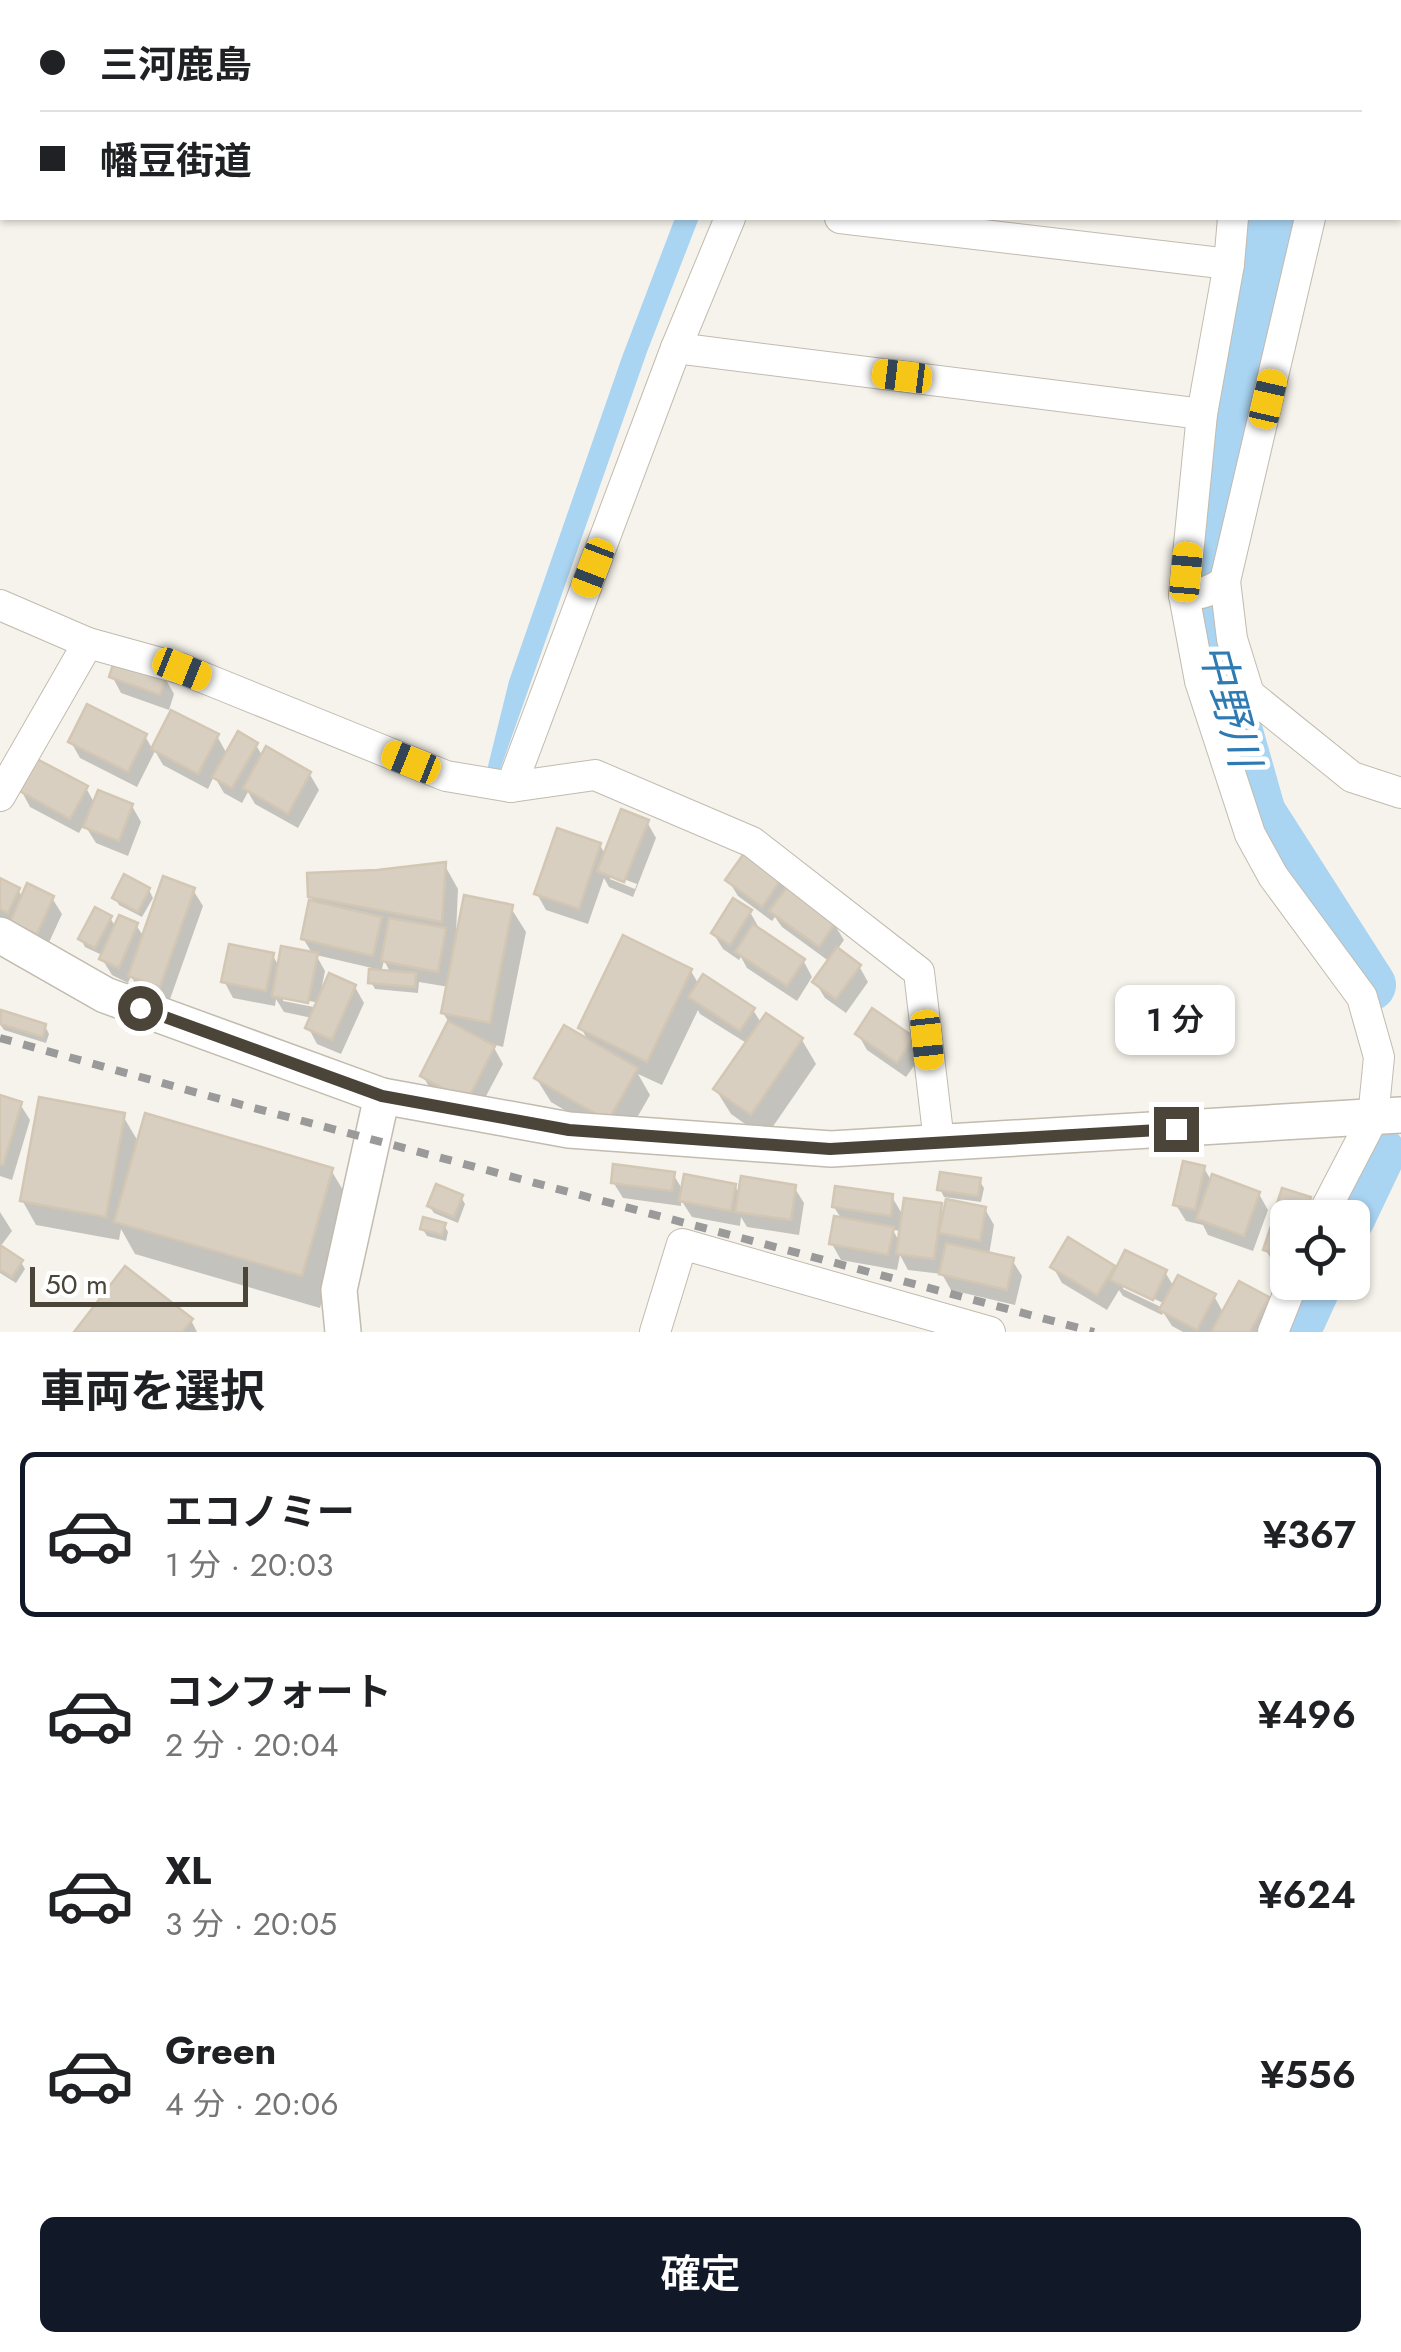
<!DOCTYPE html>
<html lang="ja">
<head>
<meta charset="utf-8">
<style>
	:root { --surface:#fff; --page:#f2f2f2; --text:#202124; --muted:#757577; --line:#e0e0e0; --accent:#111827 }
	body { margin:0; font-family:Jost,"Noto Sans JP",sans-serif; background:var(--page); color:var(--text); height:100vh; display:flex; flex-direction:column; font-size:38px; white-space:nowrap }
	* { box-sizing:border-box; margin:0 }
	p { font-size:32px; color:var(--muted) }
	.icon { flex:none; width:55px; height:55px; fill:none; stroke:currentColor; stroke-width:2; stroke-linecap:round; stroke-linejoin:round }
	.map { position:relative; height:1332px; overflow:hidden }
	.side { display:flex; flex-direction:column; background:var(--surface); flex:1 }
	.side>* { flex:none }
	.hud { position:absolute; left:0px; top:0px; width:1402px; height:220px; box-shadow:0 2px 8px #0004; display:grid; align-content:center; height:220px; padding:0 40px; background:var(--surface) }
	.buttons { position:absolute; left:1270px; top:1200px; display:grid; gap:20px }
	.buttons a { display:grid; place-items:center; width:100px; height:100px; border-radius:15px; background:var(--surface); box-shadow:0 2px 8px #0004; font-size:50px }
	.scale { position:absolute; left:30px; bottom:25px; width:218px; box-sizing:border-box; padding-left:10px; border:5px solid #4b4439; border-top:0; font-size:28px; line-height:35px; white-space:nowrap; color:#4b4439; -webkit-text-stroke:8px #fff; paint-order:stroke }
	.end { position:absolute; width:45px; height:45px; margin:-22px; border:12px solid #4b4439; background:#fff; box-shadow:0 0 0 5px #fff }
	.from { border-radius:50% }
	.bubble { position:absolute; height:70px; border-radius:15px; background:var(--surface); box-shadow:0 2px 8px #0004; font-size:32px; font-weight:600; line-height:70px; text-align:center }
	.car { position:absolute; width:30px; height:60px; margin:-30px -15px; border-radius:12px; box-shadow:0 0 8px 2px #0007; background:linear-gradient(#f5c518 24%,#345 0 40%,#f5c518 0 76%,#345 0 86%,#f5c518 0) }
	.hud b { display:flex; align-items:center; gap:35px; height:95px; font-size:38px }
	.hud b+b { border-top:2px solid var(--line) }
	.hud i { width:25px; height:25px; background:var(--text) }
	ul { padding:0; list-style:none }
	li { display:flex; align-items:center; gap:30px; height:165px; margin:0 20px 15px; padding:0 20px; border:5px solid transparent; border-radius:15px }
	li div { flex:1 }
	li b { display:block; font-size:38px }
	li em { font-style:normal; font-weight:600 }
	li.current { border-color:var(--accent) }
	li>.icon { width:90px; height:90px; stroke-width:1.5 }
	h2 { padding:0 40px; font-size:45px; line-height:120px }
	.button { display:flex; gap:20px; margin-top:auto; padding:20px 40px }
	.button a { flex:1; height:115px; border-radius:15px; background:var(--accent); color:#fff; font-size:40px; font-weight:600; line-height:115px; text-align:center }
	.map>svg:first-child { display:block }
</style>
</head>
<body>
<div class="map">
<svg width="1401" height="1332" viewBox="0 0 1401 1332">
	<rect width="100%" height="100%" fill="#f6f3ec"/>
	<path fill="#a9d4f2" d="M675 218H699L647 352 499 773 487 770 509 681 622 357Z"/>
	<g fill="#0003" fill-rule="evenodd">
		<path d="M112 676 165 678 174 694 169 710 121 693Z"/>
		<path d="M145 736 153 750 217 736 227 754 256 745 263 757 309 773 319 790 298 828 255 804 248 792 242 803 224 793 214 776 208 789 163 765 155 751 137 787 80 758 71 742Z"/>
		<path d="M86 788 95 804 132 806 141 822 128 856 96 843 84 824 79 833 30 807 21 790Z"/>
		<path d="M647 822 656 838 633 897 609 887 604 878 588 924 546 910 537 894 600 845 606 856ZM610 874 637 884 635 889 610 879Z"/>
		<path d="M444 864 458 889 456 934 459 935 511 908 526 932 503 1047 492 1044 503 1064 476 1115 432 1092 423 1076 450 1024 443 1013 449 987 419 982 418 993 375 989 371 982 372 968 316 955 325 971 321 991 355 987 364 1003 341 1054 317 1044 308 1027 312 1018 284 1012 276 999 275 1006 233 998 224 981 273 956 280 968 313 955 303 938 315 904 310 896ZM384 960 391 974 381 973ZM283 996 320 1003 319 1008 283 1001Z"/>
		<path d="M0 880 18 890 23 898H52L62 914 46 949 0 919Z"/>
		<path d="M728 880H781L786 890 834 924 844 940 837 950 859 966 868 982 846 1013 825 998 815 982 830 962 782 927 775 917 772 921 738 896Z"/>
		<path d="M149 890 153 898 142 917 119 905 115 898Z"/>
		<path d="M193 890 203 906 169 1002 140 992 131 976 128 983 112 975 102 959 104 956 85 947 81 939 110 918 116 927 136 925 144 937Z"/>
		<path d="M750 912 759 928 803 960 812 977 797 1001 747 968 741 957 739 960 723 949 713 933Z"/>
		<path d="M691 971 699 985 753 1010 762 1024 802 1040 816 1064 765 1138 731 1114 716 1090 748 1044 700 1014 698 1010 662 1085 638 1074 650 1095 622 1144 551 1102 536 1078 590 1044 581 1028Z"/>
		<path d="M2 1014 45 1026 49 1034 46 1043 4 1030 0 1024Z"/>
		<path d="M858 1034 912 1038 922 1055 906 1077 867 1050Z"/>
		<path d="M0 1098 20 1104 30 1120 12 1180 0 1176Z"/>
		<path d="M123 1116 139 1143 331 1170 350 1202 320 1308 135 1254 121 1229 119 1240 36 1225 22 1200Z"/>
		<path d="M1204 1168 1212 1182 1259 1194 1268 1210 1253 1251 1208 1235 1203 1225 1186 1221 1176 1205Z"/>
		<path d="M673 1174 684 1192 735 1186 740 1195 794 1187 804 1203 799 1235 747 1227 741 1217 740 1226 692 1217 681 1200V1206L623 1198 613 1182Z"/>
		<path d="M979 1180 984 1188 981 1202 944 1197 940 1189Z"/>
		<path d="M461 1197 465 1204 458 1223 434 1213 429 1206Z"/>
		<path d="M892 1197 904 1217 940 1205 945 1215 985 1209 994 1225 989 1255 1012 1260 1022 1276 1015 1305 951 1290 942 1274 908 1270 900 1255 897 1270 841 1260 832 1244 842 1220 834 1207ZM893 1230 902 1231 900 1243Z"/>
		<path d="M1309 1199 1313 1206 1310 1218H1288V1270L1275 1266 1266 1250 1283 1223 1277 1213Z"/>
		<path d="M0 1212 12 1231 0 1247Z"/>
		<path d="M444 1225 448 1232 446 1241 427 1236 422 1228Z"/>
		<path d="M0 1248 21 1262 25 1269 16 1283 0 1273Z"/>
		<path d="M1053 1267H1113L1117 1273 1165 1272 1174 1287 1214 1296 1224 1314 1267 1299 1277 1315 1267 1332H1216L1214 1329 1213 1332H1183L1172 1326 1163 1312 1162 1315 1123 1296 1119 1290 1107 1310 1062 1283ZM1123 1284 1165 1304 1163 1308 1123 1289Z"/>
		<path d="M191 1320 197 1332H78Z"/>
	</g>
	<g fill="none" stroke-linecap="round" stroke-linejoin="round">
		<g stroke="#a9d4f2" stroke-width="52">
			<path d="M1324 2 1325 0"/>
			<path d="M1272 218 1206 525 1208 630 1260 813 1370 985"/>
			<path d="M1349 1218 1380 1153"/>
			<path d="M1294 1332 1317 1282"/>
		</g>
	</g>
	<g fill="#d8cfc1" stroke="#d3c7b4" stroke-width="2.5">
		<path d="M115 658 166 676 160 695 109 677Z"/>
		<path d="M87 704 147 734 128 772 68 742Z"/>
		<path d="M171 710 219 734 198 774 151 749Z"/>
		<path d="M238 731 258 743 232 788 212 777Z"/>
		<path d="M266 746 311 772 288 814 243 788Z"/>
		<path d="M35 758 88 786 70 819 18 790Z"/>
		<path d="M98 790 133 804 119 841 83 827Z"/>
		<path d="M621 809 649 820 624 882 597 871Z"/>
		<path d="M557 828 601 843 579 909 534 894Z"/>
		<path d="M745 852 782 878 762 907 725 880Z"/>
		<path d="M446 862 442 922 308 897 307 873 377 870Z"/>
		<path d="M124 874 150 888 138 912 112 898Z"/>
		<path d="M163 876 195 888 160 987 128 976Z"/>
		<path d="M0 878 20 888 8 913 0 909Z"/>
		<path d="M27 883 54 896 37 934 10 922Z"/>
		<path d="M787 887 836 922 819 947 769 911Z"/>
		<path d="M464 895 513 905 490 1023 441 1013Z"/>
		<path d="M733 898 752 910 730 945 711 933Z"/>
		<path d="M309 900 382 917 373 956 301 939Z"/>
		<path d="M95 907 112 916 95 948 78 939Z"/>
		<path d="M119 915 138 923 119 968 99 959Z"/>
		<path d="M389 918 446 928 438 972 381 961Z"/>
		<path d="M753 924 805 959 787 986 735 952Z"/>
		<path d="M623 935 692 969 647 1062 578 1028Z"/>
		<path d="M229 944 274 953 266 991 221 982Z"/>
		<path d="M281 946 318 953 308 1003 272 996Z"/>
		<path d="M837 947 861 965 836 999 812 982Z"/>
		<path d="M369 969 416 973 415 987 368 983Z"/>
		<path d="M329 973 356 985 332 1040 305 1028Z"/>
		<path d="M703 974 755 1008 740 1031 688 997Z"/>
		<path d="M872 1008 914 1037 897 1063 855 1034Z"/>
		<path d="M1 1010 46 1024 43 1037 0 1024Z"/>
		<path d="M766 1013 803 1038 751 1115 713 1089Z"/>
		<path d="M448 1021 495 1046 467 1101 420 1076Z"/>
		<path d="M564 1025 638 1068 608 1121 534 1078Z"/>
		<path d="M0 1095 22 1102 3 1165 0 1164Z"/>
		<path d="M39 1097 125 1113 106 1217 20 1201Z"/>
		<path d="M145 1113 333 1168 302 1276 114 1222Z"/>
		<path d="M1183 1161 1205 1166 1195 1210 1173 1205Z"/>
		<path d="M613 1164 675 1172 672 1191 611 1183Z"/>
		<path d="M940 1172 981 1178 978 1196 937 1190Z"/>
		<path d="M684 1174 736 1184 731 1211 679 1201Z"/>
		<path d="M1212 1174 1260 1192 1244 1236 1196 1219Z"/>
		<path d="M741 1176 796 1185 791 1220 735 1212Z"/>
		<path d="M436 1184 463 1195 454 1217 427 1206Z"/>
		<path d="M835 1186 893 1194 891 1216 832 1207Z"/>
		<path d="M1282 1188 1311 1197 1305 1218H1289L1274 1213Z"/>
		<path d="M904 1198 942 1203 934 1259 896 1254Z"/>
		<path d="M946 1199 986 1207 980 1241 939 1233Z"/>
		<path d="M834 1216 894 1227 888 1255 829 1244Z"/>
		<path d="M423 1217 446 1223 442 1235 420 1229Z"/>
		<path d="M1274 1217 1288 1222V1258L1263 1250Z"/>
		<path d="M1068 1237 1115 1266 1097 1295 1050 1267Z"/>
		<path d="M946 1243 1014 1258 1007 1290 939 1274Z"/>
		<path d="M0 1245 23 1260 12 1277 0 1270Z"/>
		<path d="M1125 1250 1167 1270 1153 1300 1110 1280Z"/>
		<path d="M125 1266 193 1319 182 1332H74Z"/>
		<path d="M1178 1275 1216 1294 1197 1330 1159 1310Z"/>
		<path d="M1239 1281 1269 1297 1250 1332H1215L1212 1330Z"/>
	</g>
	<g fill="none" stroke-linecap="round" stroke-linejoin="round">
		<defs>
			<g id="minor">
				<path d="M832 2 834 0"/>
				<path d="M977 2V0"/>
				<path d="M1106 2V0"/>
				<path d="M1255 2V0"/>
				<path d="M1385 2 1386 0"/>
				<path d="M1400 167 1401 168"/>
				<path d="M840 218 1229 264"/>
				<path d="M1310 218 1225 581C1214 590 1199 595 1184 595L1200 681 1250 834 1273 876 1362 997 1379 1057 1373 1118 1321 1218"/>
				<path d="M676 348 1202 414"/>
				<path d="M1225 581 1232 639 1249 694 1352 777 1401 793"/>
				<path d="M1184 595 1202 414 1229 264 1233 218"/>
				<path d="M0 605 88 643 182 669 446 776 511 787 595 775 752 842 919 972 939 1142"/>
				<path d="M511 787 676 348 730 218"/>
				<path d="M0 796 88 643"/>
				<path d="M655 1332 682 1244 990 1332"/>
				<path d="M1273 1332 1293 1282"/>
			</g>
			<g id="tertiary">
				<path d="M0 935 105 995 382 1096 569 1130 831 1149 1401 1115"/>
				<path d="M343 1332 339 1290 382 1096"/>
			</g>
		</defs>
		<use href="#minor" stroke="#c2bbae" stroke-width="32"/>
		<use href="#tertiary" stroke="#c2bbae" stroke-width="38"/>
		<use href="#minor" stroke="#fff" stroke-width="30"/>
		<use href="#tertiary" stroke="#fff" stroke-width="35"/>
		<path stroke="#9a9a9a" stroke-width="8" stroke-dasharray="12 12" stroke-linecap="butt" d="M0 1038 209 1096 1094 1332"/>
	</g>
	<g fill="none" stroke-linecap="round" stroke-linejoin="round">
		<path stroke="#4b4439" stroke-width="12" d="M140 1008 382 1096 569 1130 830 1149 1176 1129"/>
	</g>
	<g text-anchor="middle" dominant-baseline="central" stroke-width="10" stroke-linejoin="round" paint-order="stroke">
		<g font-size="42" font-style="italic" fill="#2e7ab2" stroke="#fff">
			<text transform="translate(1230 705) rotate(75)">中野川</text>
		</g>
	</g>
</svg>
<div class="buttons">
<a><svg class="icon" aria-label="locate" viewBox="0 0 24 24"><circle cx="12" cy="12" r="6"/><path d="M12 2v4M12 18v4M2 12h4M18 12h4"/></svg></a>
</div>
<div class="scale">50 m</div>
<i class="end from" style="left:140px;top:1008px"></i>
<i class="end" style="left:1176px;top:1129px"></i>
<div class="bubble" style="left:1115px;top:985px;width:120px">1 分</div>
<i class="car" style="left:902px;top:376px;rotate:277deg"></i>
<i class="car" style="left:1268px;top:399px;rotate:13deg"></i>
<i class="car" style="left:593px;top:568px;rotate:201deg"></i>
<i class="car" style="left:1186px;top:572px;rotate:5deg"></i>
<i class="car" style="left:182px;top:669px;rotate:112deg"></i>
<i class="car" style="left:411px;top:762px;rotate:292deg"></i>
<i class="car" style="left:927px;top:1040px;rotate:174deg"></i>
<div class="hud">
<b><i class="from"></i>三河鹿島</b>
<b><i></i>幡豆街道</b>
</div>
</div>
<section class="side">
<h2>車両を選択</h2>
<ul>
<li class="current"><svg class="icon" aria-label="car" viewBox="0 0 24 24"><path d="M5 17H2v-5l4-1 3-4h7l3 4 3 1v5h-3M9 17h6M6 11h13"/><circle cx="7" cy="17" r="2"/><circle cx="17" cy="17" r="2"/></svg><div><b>エコノミー</b><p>1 分 · 20:03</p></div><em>¥367</em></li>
<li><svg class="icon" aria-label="car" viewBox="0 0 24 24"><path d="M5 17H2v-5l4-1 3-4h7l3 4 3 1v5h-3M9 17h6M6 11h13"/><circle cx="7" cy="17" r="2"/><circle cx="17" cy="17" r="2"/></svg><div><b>コンフォート</b><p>2 分 · 20:04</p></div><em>¥496</em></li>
<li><svg class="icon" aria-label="car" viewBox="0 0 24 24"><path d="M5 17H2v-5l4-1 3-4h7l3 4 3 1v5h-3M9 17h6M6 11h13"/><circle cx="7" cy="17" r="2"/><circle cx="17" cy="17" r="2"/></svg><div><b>XL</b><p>3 分 · 20:05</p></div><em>¥624</em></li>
<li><svg class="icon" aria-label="car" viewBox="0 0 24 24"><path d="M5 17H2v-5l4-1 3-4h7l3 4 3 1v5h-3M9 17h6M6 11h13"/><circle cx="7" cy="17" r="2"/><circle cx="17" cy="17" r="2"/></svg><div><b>Green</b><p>4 分 · 20:06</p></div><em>¥556</em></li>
</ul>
<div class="button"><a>確定</a></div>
</section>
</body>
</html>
